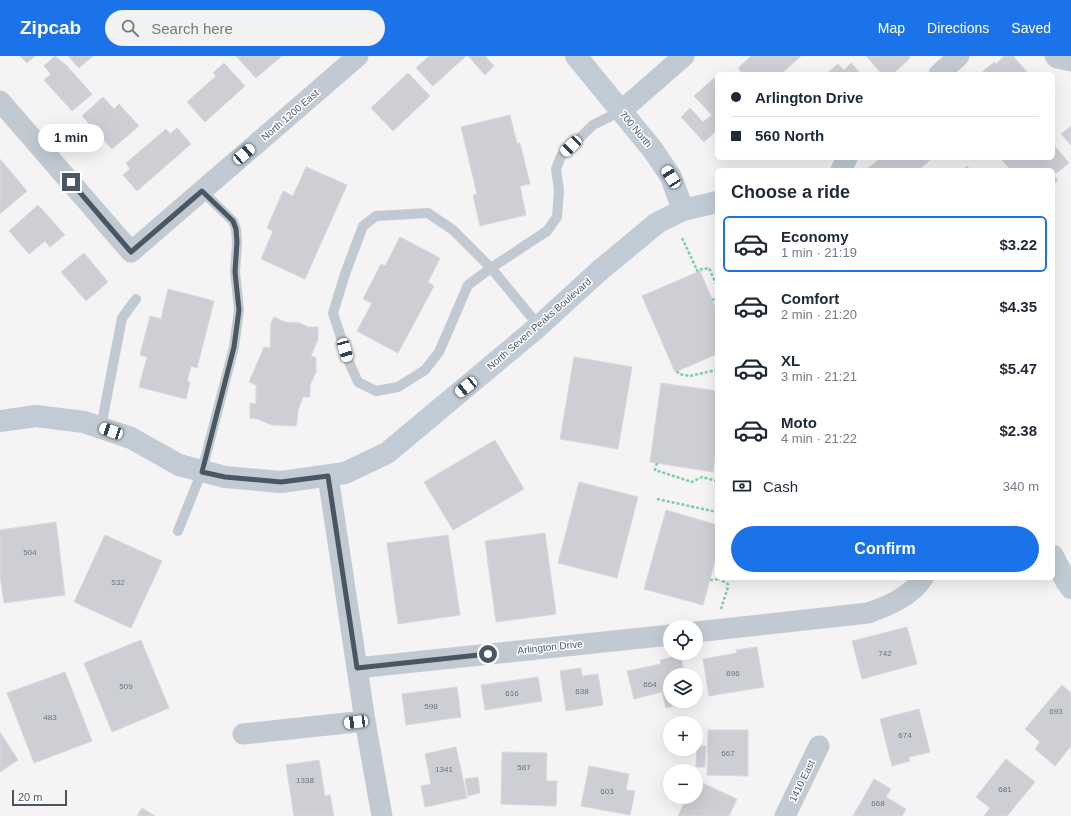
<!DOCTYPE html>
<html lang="en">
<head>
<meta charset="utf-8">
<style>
	:root { --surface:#fff; --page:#f2f2f3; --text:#1f2937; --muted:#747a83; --line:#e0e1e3; --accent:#1a73e8 }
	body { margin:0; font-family:Arial,sans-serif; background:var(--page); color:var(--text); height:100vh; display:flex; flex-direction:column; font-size:15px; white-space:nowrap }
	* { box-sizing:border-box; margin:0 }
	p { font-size:13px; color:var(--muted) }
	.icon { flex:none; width:22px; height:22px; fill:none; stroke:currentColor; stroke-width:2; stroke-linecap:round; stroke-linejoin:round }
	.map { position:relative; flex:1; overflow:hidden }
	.details { position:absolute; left:715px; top:112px; width:340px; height:412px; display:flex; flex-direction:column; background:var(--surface); border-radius:6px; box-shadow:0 4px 16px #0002 }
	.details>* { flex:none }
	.guide { position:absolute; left:715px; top:16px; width:340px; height:88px; border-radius:6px; box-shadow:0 4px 16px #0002; display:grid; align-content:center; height:88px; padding:0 16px; background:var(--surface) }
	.buttons { position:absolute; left:663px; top:564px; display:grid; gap:8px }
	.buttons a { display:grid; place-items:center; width:40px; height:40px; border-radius:50%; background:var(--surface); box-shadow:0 4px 16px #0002; font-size:20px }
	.scale { position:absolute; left:12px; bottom:10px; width:55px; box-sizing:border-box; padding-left:4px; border:2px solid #4a5661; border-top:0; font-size:11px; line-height:14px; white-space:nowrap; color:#4a5661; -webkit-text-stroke:3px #fff; paint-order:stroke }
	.end { position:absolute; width:18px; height:18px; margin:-9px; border:5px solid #4a5661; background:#fff; box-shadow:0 0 0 2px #fff }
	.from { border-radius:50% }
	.bubble { position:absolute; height:28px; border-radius:14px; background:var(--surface); box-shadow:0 4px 16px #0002; font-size:13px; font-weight:800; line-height:28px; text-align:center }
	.car { position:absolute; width:12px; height:24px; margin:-12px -6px; border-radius:5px; box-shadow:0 0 3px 1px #0007; background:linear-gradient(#fff 24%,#345 0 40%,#fff 0 76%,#345 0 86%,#fff 0) }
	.guide b { display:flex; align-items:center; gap:14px; height:38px; font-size:15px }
	.guide b+b { border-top:1px solid var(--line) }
	.guide i { width:10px; height:10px; background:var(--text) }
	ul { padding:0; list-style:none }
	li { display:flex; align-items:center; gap:12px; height:56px; margin:0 8px 6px; padding:0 8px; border:2px solid transparent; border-radius:6px }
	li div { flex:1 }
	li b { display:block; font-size:15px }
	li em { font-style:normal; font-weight:800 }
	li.on { border-color:var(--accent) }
	li>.icon { width:36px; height:36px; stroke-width:1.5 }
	h2 { padding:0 16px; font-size:18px; line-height:48px }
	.pay { display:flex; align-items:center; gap:10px; height:44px; padding:0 16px; font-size:15px }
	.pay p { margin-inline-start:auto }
	.action { display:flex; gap:8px; margin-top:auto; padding:8px 16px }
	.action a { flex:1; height:46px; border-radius:24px; background:var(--accent); color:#fff; font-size:16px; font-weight:800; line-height:46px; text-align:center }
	header { display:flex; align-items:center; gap:24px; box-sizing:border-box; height:56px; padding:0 20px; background:var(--accent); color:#fff }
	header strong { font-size:19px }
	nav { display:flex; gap:22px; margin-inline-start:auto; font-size:14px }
	.search { width:280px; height:36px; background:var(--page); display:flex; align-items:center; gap:10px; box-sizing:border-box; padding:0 14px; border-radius:22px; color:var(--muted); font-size:15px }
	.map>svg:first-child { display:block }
</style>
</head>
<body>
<header>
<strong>Zipcab</strong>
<div class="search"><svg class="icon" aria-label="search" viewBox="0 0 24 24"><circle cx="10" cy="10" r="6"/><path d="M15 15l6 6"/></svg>Search here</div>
<nav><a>Map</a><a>Directions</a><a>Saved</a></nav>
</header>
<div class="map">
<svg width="1071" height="760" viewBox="0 0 1071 760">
	<rect width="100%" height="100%" fill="#f5f3f3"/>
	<g fill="#cdcfd5" stroke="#d7d9de">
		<path d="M20 0H35L27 7Z"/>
		<path d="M55 0 67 10 92 38 72 55 44 24 51 18 44 10Z"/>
		<path d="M68 0H93L79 12Z"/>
		<path d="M236 0H282L256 22Z"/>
		<path d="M429 0H466L433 30 416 12Z"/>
		<path d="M468 0H485L494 10 485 19Z"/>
		<path d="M751 0H801L781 18H743L738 12Z"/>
		<path d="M866 0H909L910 2 893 18H882Z"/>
		<path d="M1004 0H1013L1029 18H980L994 6 996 8Z"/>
		<path d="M224 7 245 30 205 66 187 46 216 20 213 17Z"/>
		<path d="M851 7 861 18H826L838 8 844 14Z"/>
		<path d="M408 17 430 40 393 75 371 52Z"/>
		<path d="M714 22 717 25V74L704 86 681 61 690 52 703 66 712 59 694 40Z"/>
		<path d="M103 41 114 53 119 48 139 70 112 93 82 60Z"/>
		<path d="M510 59 517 88 520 87 530 128 520 130 526 159 480 170 473 139 477 138 461 71Z"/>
		<path d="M1071 70V89L1061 78Z"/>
		<path d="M177 72 191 88 137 135 123 119 130 113 126 107 166 73 170 78Z"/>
		<path d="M1053 88 1069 107 1054 119 1058 124 1053 128V114H1011L1000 102H1053Z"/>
		<path d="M881 102H930L931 103 919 114H871L868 112Z"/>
		<path d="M0 103 27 135 0 158Z"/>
		<path d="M967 110 971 114H962Z"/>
		<path d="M306 111 347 129 305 223 261 203 273 175 267 172 283 135 293 140Z"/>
		<path d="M38 149 65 179 50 191 45 185 29 198 9 175Z"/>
		<path d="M400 181 440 202 428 226 434 230 398 297 357 275 372 247 363 243 381 208 385 210Z"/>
		<path d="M84 197 108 226 86 245 61 216Z"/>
		<path d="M700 215 717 255V298L675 316 642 240Z"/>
		<path d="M168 233 214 245 197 312 191 310 187 325 190 326 186 343 139 331 147 301 140 299 150 260 161 263Z"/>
		<path d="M274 261 285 266 299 267 308 271H318V283L311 300 316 302V316L310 329V341H303L298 354 297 366 296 370 272 369 257 363 250 362V347L256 348V329L249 326 264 291 270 292 271 267Z"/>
		<path d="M574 301 632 311 618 393 560 383Z"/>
		<path d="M661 327 717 335V387L713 416 650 406Z"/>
		<path d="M495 384 524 433 453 474 424 426Z"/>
		<path d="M579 426 638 441 617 522 558 507Z"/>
		<path d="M666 454 717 469V498L703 549 644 533Z"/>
		<path d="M56 466 65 539 4 547 0 519V474Z"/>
		<path d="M545 477 556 558 496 566 485 485Z"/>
		<path d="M105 479 162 505 131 572 74 546Z"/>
		<path d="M448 479 460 559 398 568 387 487Z"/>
		<path d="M907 571 917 608 862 623 852 585Z"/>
		<path d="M141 584 169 652 112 676 84 607Z"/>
		<path d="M757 591 764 631 709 640 703 603 737 597 736 594Z"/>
		<path d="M680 599 685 619H670V645H678L679 649 666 652 662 636 634 643 627 615 661 608 660 604Z"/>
		<path d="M581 612 582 620 598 618 603 649 566 655 560 615Z"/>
		<path d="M65 616 92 685 34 707 7 637Z"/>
		<path d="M538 621 542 645 485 654 481 629Z"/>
		<path d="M1062 629 1071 637V690L1055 710 1035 693 1040 686 1025 673Z"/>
		<path d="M457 631 461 661 406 669 402 638Z"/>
		<path d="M919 653 930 696 909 701 910 705 892 710 880 663Z"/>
		<path d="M708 674H748V720L707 719Z"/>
		<path d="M0 676 18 704 0 716Z"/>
		<path d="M697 690H706L705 711H696Z"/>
		<path d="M456 691 467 742 425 751 421 730 431 728 425 698Z"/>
		<path d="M502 696 547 697 546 725H557L556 750 501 748Z"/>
		<path d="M1006 703 1035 726 1007 760H984L990 752 976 741Z"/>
		<path d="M319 704 325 740 330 739 334 760H294L286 709Z"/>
		<path d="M589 710 629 718 626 734 635 735 630 759 581 750Z"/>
		<path d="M478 721 480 737 468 740 465 723Z"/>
		<path d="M874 723 891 733 886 741 906 753 902 760H853Z"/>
		<path d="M696 724 737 743 729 760H678L687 741H696Z"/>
		<path d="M142 752 155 760H137Z"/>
	</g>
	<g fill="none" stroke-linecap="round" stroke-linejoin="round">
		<g stroke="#7ad0a6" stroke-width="2.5" stroke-dasharray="3 2" stroke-linecap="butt">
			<path d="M682 182 697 214"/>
			<path d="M698 216 697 214 709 212 717 230"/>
			<path d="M712 244 717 242"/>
			<path d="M677 315 679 318 690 320 716 314 717 320"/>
			<path d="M716 392H717"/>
			<path d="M657 407 655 414 692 426 702 421 717 425"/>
			<path d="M657 443 717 456"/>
			<path d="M720 522 719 523 728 528V531L721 553"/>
			<path d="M710 524 719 523"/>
		</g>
		<g stroke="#c1cad2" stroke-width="10">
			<path d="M539 270 491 212 468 229 439 296 425 314 398 331 376 335 358 326 349 306 333 257 345 218 363 170 376 160 428 157 453 174 491 212 547 175 557 161 559 134 556 113 561 100 593 69 621 55"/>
			<path d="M101 371 122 262 136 243"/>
			<path d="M178 475 202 415 234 291 239 254 235 216 237 186 236 173 233 165 202 135"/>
		</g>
		<g stroke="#c1cad2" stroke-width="21">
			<path d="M1055 0 1057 2 1071 5"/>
			<path d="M939 18 959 0"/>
			<path d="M0 45 131 196 358 0"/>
			<path d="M621 55 684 0"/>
			<path d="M841 114 847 102"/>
			<path d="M328 420 365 665 382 760"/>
			<path d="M696 576 868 557C888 550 910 541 923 522"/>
			<path d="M357 612 670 579"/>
			<path d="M243 678 365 665"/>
			<path d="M785 760 819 690"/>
		</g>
		<g stroke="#c1cbd6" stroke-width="22">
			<path d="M576 0 653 94 671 121 683 154"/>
			<path d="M0 365 36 360 84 366 131 382 179 409 225 421 281 426 345 417 387 397 539 270 598 216 657 167 683 154 717 146"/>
			<path d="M1053 500 1066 525 1071 532"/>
		</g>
	</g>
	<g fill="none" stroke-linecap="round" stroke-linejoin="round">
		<path stroke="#4a5661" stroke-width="5" d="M71 126 131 196 202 135 233 165 236 173 237 186 235 216 239 254 234 291 202 416 225 421 281 426 328 420 357 612 488 598"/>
	</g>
	<g text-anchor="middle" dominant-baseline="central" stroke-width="3" stroke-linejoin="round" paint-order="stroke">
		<g font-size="8" fill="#6b747e">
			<text x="30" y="496">504</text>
			<text x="118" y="526">532</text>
			<text x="885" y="597">742</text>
			<text x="733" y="617">696</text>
			<text x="650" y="628">664</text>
			<text x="126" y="630">509</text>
			<text x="582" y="635">638</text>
			<text x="512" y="637">616</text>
			<text x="431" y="650">598</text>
			<text x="1056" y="655">693</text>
			<text x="50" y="661">483</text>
			<text x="905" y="679">674</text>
			<text x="728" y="697">667</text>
			<text x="524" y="711">587</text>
			<text x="444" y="713">1341</text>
			<text x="305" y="724">1338</text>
			<text x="1005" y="733">681</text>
			<text x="607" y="735">603</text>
			<text x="878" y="747">668</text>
		</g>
		<g font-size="10" fill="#4a5661" stroke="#fff">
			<text transform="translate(290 59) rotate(-41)">North 1200 East</text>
			<text transform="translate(636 73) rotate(50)">700 North</text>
			<text transform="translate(539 268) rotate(-41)">North Seven Peaks Boulevard</text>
			<text transform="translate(550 591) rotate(-6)">Arlington Drive</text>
			<text transform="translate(802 725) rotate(-64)">1410 East</text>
		</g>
	</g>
</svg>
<div class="buttons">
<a><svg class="icon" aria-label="locate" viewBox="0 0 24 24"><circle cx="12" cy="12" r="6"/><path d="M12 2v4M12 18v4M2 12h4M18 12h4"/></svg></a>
<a><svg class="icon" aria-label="layers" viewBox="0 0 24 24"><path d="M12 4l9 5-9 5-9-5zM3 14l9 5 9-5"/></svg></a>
<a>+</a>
<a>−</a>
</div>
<div class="scale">20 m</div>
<i class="end from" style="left:488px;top:598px"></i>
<i class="end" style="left:71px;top:126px"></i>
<div class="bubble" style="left:38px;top:68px;width:66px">1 min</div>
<i class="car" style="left:571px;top:90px;rotate:226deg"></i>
<i class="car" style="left:244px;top:98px;rotate:49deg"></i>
<i class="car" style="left:671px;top:121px;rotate:327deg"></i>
<i class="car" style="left:345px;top:294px;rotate:164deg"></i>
<i class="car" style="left:466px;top:331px;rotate:231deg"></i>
<i class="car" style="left:111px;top:375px;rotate:289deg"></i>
<i class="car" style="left:356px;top:666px;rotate:263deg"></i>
<div class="guide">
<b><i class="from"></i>Arlington Drive</b>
<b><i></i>560 North</b>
</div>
<section class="details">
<h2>Choose a ride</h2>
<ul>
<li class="on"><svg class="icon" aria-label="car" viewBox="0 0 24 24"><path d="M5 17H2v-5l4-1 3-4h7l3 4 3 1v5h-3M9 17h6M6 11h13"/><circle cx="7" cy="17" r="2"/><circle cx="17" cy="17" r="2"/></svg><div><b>Economy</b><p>1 min · 21:19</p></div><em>$3.22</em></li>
<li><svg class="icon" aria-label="car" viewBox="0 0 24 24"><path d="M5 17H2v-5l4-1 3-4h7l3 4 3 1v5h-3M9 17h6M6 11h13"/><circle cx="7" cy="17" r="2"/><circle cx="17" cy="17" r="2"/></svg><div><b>Comfort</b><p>2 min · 21:20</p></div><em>$4.35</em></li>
<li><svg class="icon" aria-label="car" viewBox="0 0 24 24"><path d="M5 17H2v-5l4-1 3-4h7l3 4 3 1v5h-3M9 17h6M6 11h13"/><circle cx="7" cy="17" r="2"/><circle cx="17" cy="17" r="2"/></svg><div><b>XL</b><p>3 min · 21:21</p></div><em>$5.47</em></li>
<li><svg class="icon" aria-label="car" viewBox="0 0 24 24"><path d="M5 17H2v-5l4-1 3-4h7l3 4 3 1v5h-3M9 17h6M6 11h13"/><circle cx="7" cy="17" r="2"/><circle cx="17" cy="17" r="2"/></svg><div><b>Moto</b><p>4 min · 21:22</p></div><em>$2.38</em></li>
</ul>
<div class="pay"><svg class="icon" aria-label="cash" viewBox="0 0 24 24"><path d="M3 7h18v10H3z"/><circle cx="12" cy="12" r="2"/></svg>Cash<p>340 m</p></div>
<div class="action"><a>Confirm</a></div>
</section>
</div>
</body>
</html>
